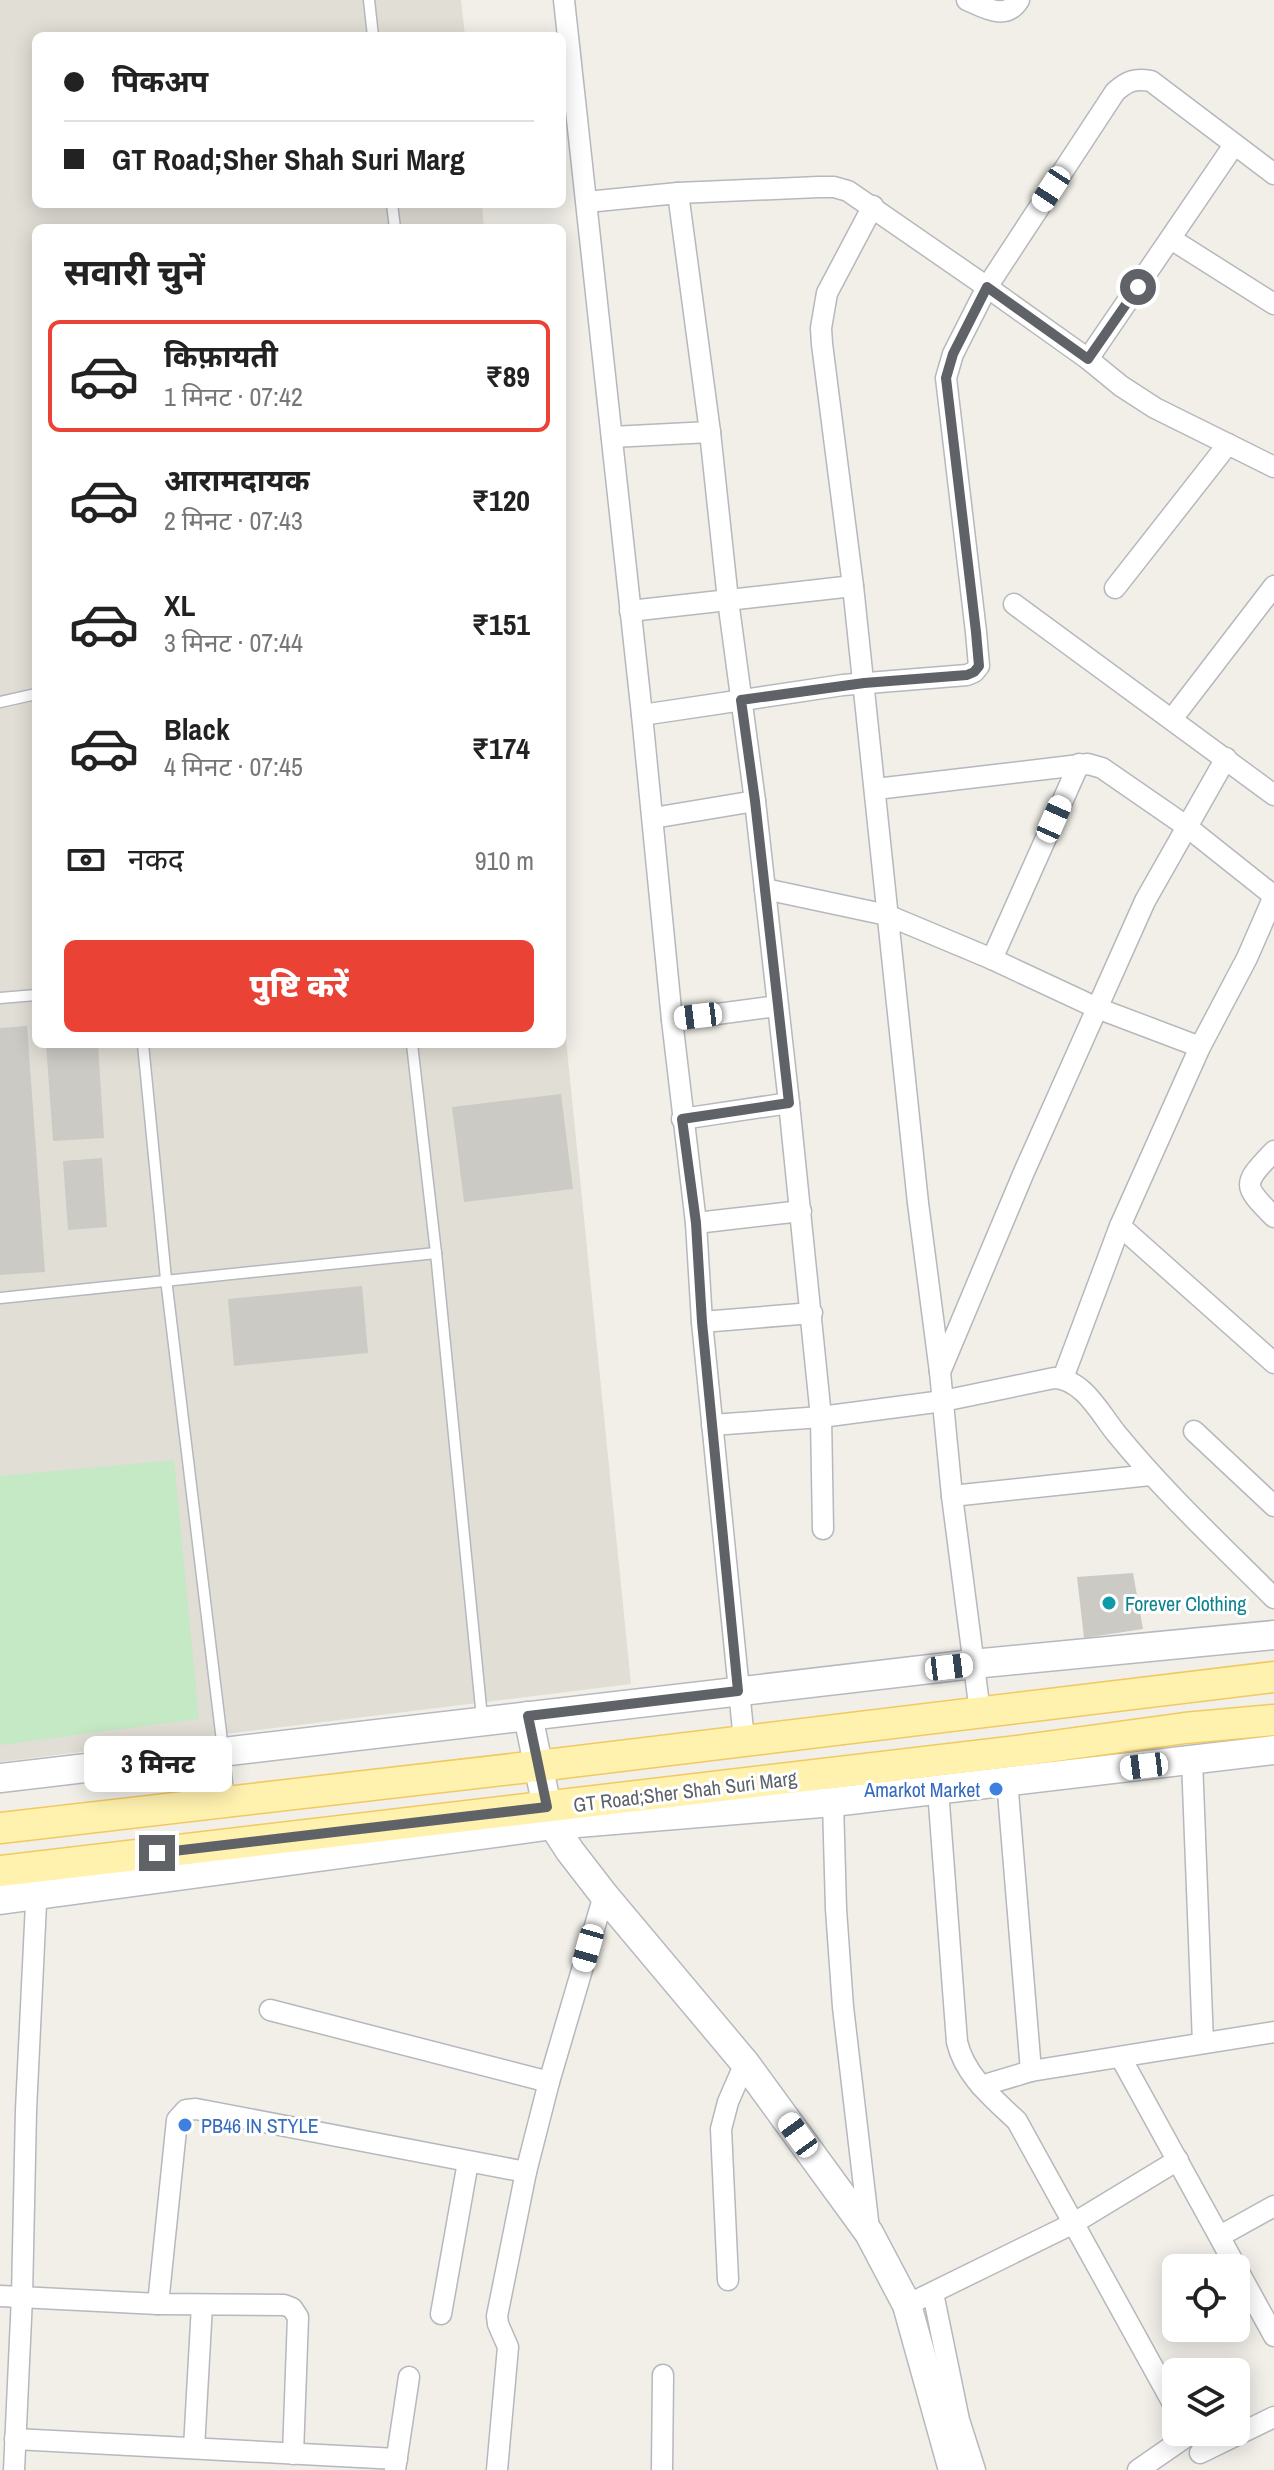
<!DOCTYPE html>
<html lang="hi">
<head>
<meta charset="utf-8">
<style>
	:root { --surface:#fff; --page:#f6f6f6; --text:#222; --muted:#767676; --line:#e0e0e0; --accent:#ea4335 }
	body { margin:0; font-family:"Archivo Narrow","Noto Sans Devanagari",sans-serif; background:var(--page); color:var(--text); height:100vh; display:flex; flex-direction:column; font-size:30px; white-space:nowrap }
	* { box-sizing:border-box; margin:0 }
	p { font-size:26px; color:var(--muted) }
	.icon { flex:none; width:44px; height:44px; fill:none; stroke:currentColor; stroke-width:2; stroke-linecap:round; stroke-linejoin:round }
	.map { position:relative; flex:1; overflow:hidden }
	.side { position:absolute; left:32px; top:224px; width:534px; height:824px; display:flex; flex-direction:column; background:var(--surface); border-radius:12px; box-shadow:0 4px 20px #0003 }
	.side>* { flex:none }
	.top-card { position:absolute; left:32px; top:32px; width:534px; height:176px; border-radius:12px; box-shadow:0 4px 20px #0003; display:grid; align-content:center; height:176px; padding:0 32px; background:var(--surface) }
	.buttons { position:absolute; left:1162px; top:2254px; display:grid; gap:16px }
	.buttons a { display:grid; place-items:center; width:88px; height:88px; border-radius:12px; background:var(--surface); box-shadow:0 4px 20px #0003; font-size:40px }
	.end { position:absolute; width:36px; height:36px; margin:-18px; border:10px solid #5f6368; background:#fff; box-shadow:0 0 0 4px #fff }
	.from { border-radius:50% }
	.bubble { position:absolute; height:56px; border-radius:12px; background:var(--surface); box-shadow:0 4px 20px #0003; font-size:26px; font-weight:800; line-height:56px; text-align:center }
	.car { position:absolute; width:24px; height:48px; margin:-24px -12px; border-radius:10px; box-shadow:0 0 6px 2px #0007; background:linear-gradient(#fff 24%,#345 0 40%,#fff 0 76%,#345 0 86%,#fff 0) }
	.top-card b { display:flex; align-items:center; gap:28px; height:76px; font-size:30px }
	.top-card b+b { border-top:2px solid var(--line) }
	.top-card i { width:20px; height:20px; background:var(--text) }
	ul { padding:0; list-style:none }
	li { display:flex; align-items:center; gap:24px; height:112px; margin:0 16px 12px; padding:0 16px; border:4px solid transparent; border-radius:12px }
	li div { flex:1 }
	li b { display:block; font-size:30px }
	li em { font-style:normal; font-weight:800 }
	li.current { border-color:var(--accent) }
	li>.icon { width:72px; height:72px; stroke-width:1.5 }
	h2 { padding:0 32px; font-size:36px; line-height:96px }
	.pay { display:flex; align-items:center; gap:20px; height:88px; padding:0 32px; font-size:30px }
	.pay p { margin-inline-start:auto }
	.action { display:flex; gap:16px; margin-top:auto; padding:16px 32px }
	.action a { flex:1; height:92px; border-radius:12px; background:var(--accent); color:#fff; font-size:32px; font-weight:800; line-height:92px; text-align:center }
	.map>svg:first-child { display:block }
</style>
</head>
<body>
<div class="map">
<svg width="1274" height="2470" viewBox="0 0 1274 2470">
	<rect width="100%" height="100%" fill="#f1efe8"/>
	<path fill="#e1ded6" d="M0 0H461L465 36H36V204H482L484 228H36V1044H562V1000L631 1684 0 1762Z"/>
	<path fill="#c5e8c5" d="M174 1460 199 1719 0 1745V1476Z"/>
	<g fill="#cccac5">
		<path d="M27 1026 45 1272 0 1275V1028Z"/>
		<path d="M46 1044H98L104 1138 53 1141Z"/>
		<path d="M561 1094 573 1189 464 1202 452 1107Z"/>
		<path d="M102 1158 107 1227 68 1230 63 1161Z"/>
		<path d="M362 1286 368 1353 234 1366 228 1299Z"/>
		<path d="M1133 1573 1143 1629 1084 1638 1077 1577Z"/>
	</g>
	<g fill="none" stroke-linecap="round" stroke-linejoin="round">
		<defs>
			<g id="service">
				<path d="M369 0 373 36"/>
				<path d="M392 204 395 228"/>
				<path d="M0 702 36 694"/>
				<path d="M0 998 36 995"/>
				<path d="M143 1044 166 1279 229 1799"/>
				<path d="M412 1044 436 1253 482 1718"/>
				<path d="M0 1298 436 1253"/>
			</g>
			<g id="minor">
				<path d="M564 0 642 715 672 1020 696 1223 702 1322 744 1740"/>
				<path d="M967 0C985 8 1006 21 1019 0"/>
				<path d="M678 193 710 432 728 600 755 801 789 1103 821 1417 823 1529"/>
				<path d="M587 202 678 193 819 187H834L848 191 987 287 1088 359 1121 386 1155 408 1274 467"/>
				<path d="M873 206 827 293 821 328 822 344 853 586 918 1203 940 1372 952 1496 980 1712"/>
				<path d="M1171 239 1274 304"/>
				<path d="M1088 359 1234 145"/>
				<path d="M612 437 710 432"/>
				<path d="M1115 588 1228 444"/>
				<path d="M1014 604 1274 795"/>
				<path d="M630 611 853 586"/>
				<path d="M642 715 843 685 967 675 974 672 979 666 976 632 946 378 953 354 987 287 1115 92C1127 81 1135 78 1151 81L1274 174"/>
				<path d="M1172 719 1274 586"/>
				<path d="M876 789 1088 764 1102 768 1186 826 1274 896"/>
				<path d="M653 818 755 801"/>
				<path d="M765 889 887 915 992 959 1097 1008 1200 1047"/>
				<path d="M992 959 1079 764"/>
				<path d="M672 1020 777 1006"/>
				<path d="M682 1119 789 1103"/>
				<path d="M1274 1151C1243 1184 1241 1184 1274 1217"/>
				<path d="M696 1223 801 1211"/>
				<path d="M1120 1226 1274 1363"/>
				<path d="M702 1322 812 1313"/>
				<path d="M940 1372 1024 1172 1145 901 1226 758"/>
				<path d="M1063 1378 1120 1226 1200 1047 1247 958 1274 896"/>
				<path d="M712 1425 821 1417 943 1401 1054 1378C1083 1379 1100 1413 1116 1433 1164 1492 1220 1544 1274 1598"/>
				<path d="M1194 1431 1274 1506"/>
				<path d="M952 1496 1150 1475"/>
				<path d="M1192 1760 1203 2043"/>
				<path d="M1007 1780 1031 2071"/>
				<path d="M938 1790 957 2042C965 2076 993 2098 1017 2121L1176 2409"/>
				<path d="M833 1802 836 1909 843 2007 869 2229"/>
				<path d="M270 2010 549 2082"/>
				<path d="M1121 2058 1274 2336"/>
				<path d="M981 2086 1031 2071 1274 2032"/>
				<path d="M1220 2236 1274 2206"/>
				<path d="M728 2280 721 2129 728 2102 745 2063"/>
				<path d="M933 2293 959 2420 975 2470"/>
				<path d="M0 2296 158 2304 284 2305 292 2308 298 2317 293 2454"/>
				<path d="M158 2304 177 2120 186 2110 196 2109 526 2172"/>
				<path d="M907 2305 1074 2223 1178 2160"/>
				<path d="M441 2314 468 2162"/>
				<path d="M15 2439 397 2459"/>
				<path d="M194 2448 202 2305"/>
				<path d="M1200 2453 1274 2417"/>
				<path d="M14 2470 22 2297 26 2110 37 1883"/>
				<path d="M395 2470 409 2377"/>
				<path d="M497 2470 508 2347 498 2324 497 2316 526 2172 549 2082 604 1895"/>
				<path d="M662 2470 663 2375"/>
				<path d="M1138 2470 1190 2434"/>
			</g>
			<g id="secondary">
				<path d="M528 1716 547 1807 553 1825 570 1851 604 1895 745 2063 869 2233 907 2305 953 2470"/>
				<path d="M0 1778 973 1664 1274 1635"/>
				<path d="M0 1900 553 1825 833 1802 1274 1750"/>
			</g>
			<g id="primary">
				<path d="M0 1828 538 1766 1274 1677"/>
				<path d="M0 1871 1018 1751 1185 1728 1274 1720"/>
			</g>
		</defs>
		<use href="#service" stroke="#b5b8bc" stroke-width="13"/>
		<use href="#minor" stroke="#b5b8bc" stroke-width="23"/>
		<use href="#secondary" stroke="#b6babf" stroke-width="31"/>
		<use href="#primary" stroke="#f2c960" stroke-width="33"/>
		<use href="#service" stroke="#fff" stroke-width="10"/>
		<use href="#minor" stroke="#fff" stroke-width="20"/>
		<use href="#secondary" stroke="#fff" stroke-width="28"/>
		<use href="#primary" stroke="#fff2af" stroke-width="30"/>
	</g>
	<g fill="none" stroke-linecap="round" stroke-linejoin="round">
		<path stroke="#5f6368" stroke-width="10" d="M157 1853 547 1807 528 1716 738 1691 702 1322 696 1223 682 1119 789 1103 755 801 741 700 864 683 967 675 974 672 979 666 976 632 946 378 953 354 987 287 1088 359 1138 287"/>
	</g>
	<circle fill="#0f9aa8" stroke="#fff" stroke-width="3" cx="1109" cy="1603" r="8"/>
	<g fill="#3f7fe0" stroke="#fff" stroke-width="3">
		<circle cx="996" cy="1789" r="8"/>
		<circle cx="185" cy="2125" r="8"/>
	</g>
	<g text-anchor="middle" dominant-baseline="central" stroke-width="6" stroke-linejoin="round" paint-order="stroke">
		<g font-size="20" fill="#0d838f" stroke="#fff" text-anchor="start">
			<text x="1125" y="1603">Forever Clothing</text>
		</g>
		<g font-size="20" fill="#366cbe" stroke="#fff" text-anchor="end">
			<text x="980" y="1789">Amarkot Market</text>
			<text x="201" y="2125" text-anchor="start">PB46 IN STYLE</text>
		</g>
		<g font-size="20" fill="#5f6368" stroke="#fff">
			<text transform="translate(685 1791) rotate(-7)">GT Road;Sher Shah Suri Marg</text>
		</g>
	</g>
</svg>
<div class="buttons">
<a><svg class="icon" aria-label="locate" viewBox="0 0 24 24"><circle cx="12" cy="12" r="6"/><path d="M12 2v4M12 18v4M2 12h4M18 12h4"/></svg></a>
<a><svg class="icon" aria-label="layers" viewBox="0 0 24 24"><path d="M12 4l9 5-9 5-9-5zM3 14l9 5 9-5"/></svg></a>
</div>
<i class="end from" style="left:1138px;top:287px"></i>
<i class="end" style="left:157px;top:1853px"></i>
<div class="bubble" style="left:84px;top:1736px;width:148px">3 मिनट</div>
<i class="car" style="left:1051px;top:189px;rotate:213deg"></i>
<i class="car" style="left:1054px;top:819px;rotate:24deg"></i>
<i class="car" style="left:698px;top:1016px;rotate:263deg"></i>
<i class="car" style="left:949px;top:1667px;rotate:83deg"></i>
<i class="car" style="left:1144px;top:1766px;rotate:263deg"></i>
<i class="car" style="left:588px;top:1948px;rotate:196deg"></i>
<i class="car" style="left:798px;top:2135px;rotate:324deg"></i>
<div class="top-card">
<b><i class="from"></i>पिकअप</b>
<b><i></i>GT Road;Sher Shah Suri Marg</b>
</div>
<section class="side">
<h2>सवारी चुनें</h2>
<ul>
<li class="current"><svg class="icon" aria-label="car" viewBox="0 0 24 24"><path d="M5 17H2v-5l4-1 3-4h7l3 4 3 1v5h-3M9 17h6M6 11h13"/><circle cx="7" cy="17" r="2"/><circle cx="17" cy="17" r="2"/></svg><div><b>किफ़ायती</b><p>1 मिनट · 07:42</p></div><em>₹89</em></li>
<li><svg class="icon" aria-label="car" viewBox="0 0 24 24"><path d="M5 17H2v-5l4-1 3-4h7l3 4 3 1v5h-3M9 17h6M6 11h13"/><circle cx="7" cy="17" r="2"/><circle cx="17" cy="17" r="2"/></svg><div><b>आरामदायक</b><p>2 मिनट · 07:43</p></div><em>₹120</em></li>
<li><svg class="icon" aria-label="car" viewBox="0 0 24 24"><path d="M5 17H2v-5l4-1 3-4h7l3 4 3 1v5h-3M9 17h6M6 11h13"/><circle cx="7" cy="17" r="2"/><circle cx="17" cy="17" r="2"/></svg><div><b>XL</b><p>3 मिनट · 07:44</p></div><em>₹151</em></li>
<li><svg class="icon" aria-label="car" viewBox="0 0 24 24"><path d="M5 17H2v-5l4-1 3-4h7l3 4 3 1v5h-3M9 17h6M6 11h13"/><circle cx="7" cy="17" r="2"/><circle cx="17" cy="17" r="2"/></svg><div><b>Black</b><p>4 मिनट · 07:45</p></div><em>₹174</em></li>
</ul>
<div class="pay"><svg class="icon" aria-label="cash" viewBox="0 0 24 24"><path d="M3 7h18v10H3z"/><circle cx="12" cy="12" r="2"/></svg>नकद<p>910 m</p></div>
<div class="action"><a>पुष्टि करें</a></div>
</section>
</div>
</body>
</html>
